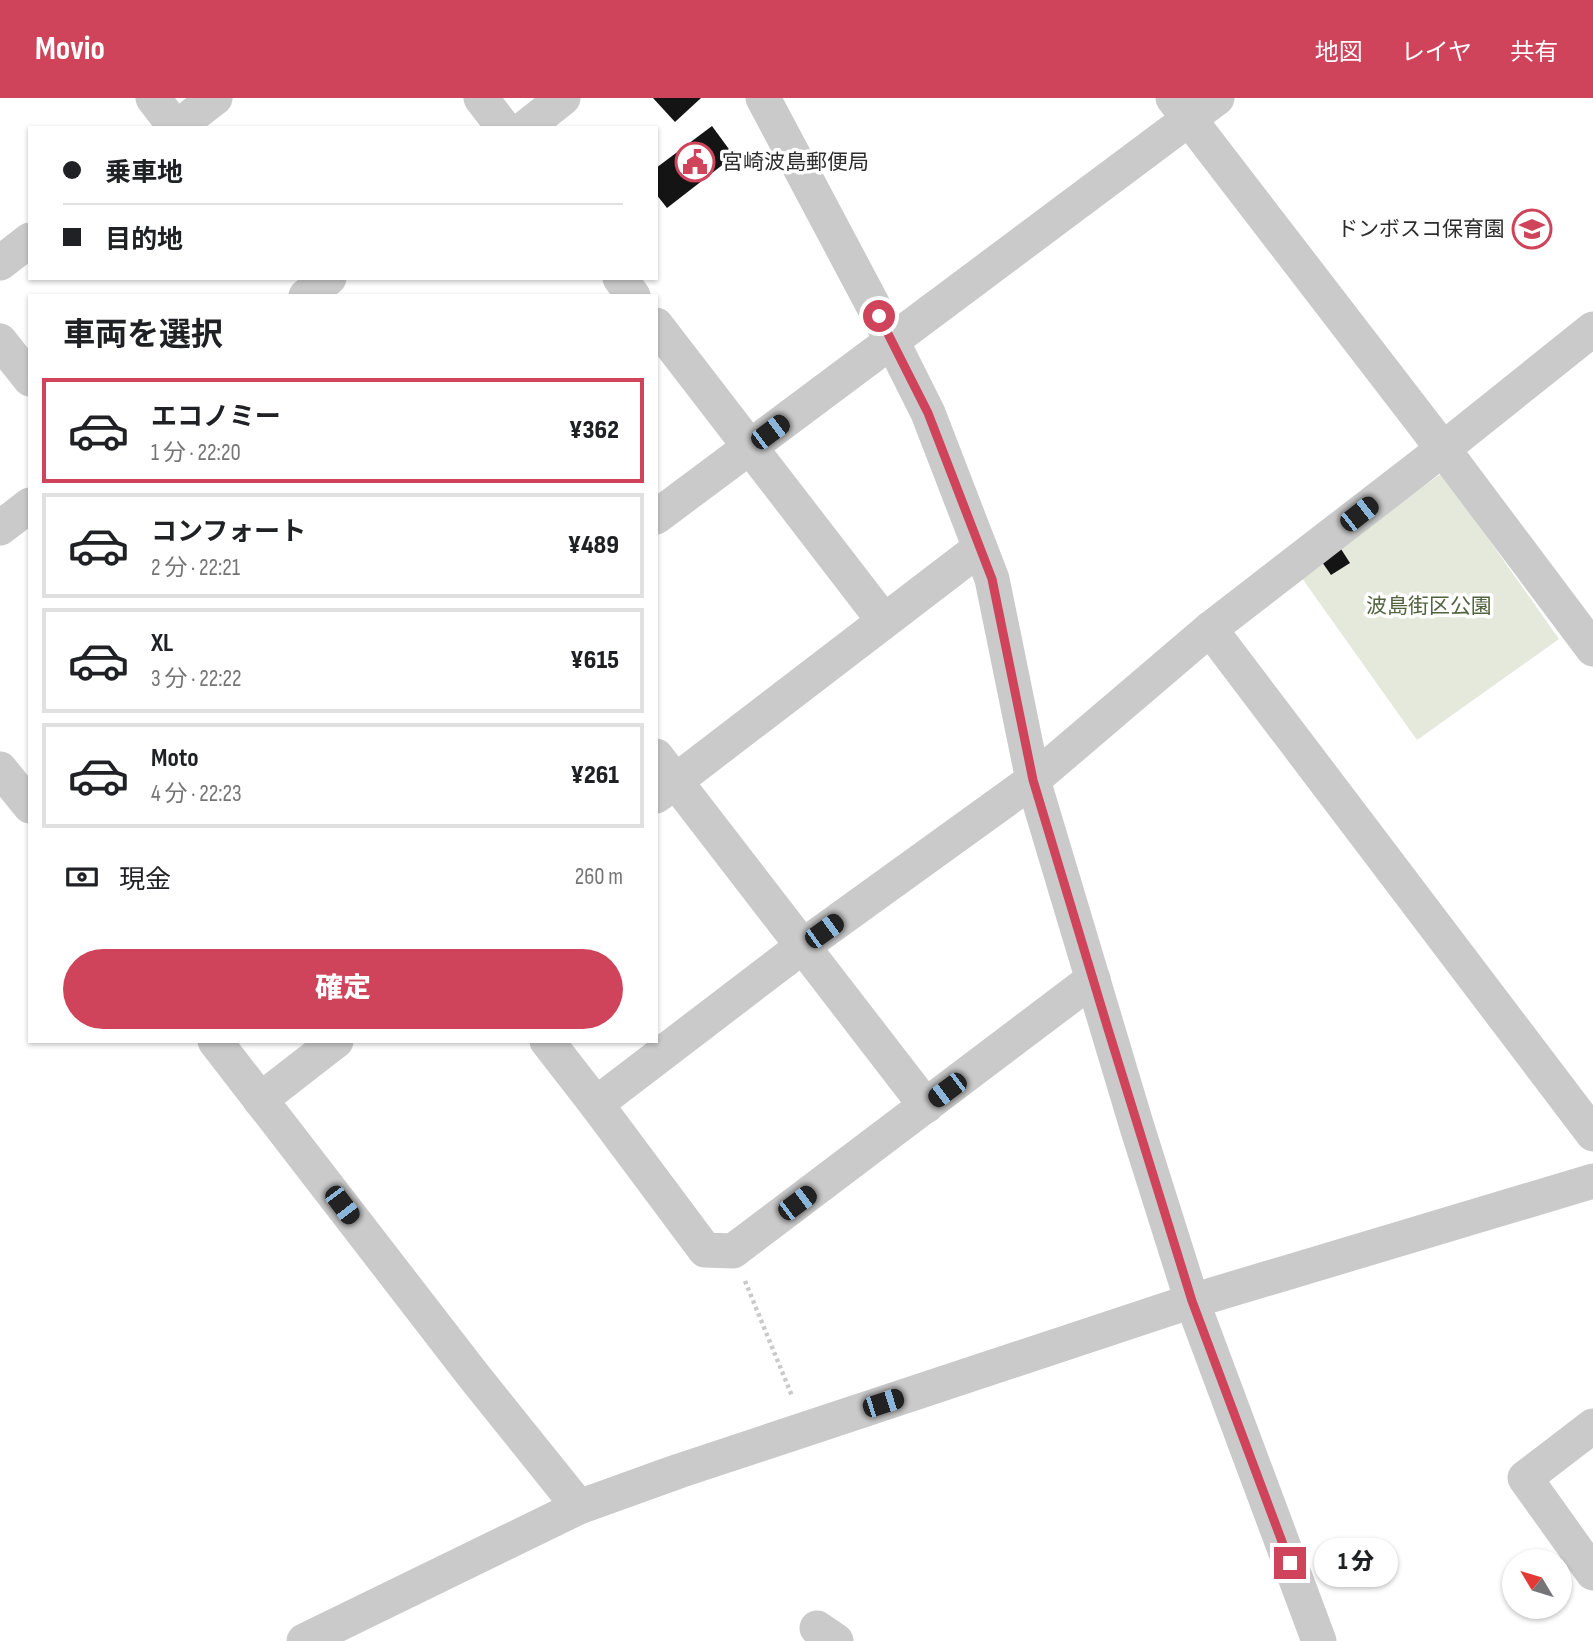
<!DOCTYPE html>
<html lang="ja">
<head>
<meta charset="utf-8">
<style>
	:root { --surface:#fff; --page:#f2f2f2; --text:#202124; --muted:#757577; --line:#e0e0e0; --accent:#cf445a }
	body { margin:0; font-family:"Sofia Sans Condensed","Noto Sans JP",sans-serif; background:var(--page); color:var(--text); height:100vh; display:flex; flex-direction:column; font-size:26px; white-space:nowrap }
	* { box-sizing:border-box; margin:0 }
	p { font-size:23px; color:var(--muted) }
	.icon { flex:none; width:38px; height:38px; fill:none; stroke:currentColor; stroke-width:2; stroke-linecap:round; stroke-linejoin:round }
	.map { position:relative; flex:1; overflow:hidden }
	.drawer { position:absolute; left:28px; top:196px; width:630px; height:749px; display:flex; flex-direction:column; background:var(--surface); border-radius:0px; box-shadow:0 2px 5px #0004 }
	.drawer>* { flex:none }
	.guide { position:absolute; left:28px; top:28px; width:630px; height:154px; border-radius:0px; box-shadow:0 2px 5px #0004; display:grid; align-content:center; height:154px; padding:0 35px; background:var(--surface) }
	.needle { width:46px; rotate:308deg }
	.tools { position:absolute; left:1502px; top:1451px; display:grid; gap:14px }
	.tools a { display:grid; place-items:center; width:70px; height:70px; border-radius:50%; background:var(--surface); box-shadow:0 2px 5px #0004; font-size:35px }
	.end { position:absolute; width:32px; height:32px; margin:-16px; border:9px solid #cf445a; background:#fff; box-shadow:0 0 0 4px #fff }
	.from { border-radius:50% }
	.bubble { position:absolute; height:49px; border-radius:24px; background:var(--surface); box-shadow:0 2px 5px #0004; font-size:23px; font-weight:800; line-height:49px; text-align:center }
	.car { position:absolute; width:21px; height:42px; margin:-21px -10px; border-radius:9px; box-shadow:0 0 5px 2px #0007; background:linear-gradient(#222 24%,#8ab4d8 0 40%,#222 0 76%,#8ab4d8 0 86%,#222 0) }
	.guide b { display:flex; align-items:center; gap:24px; height:66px; font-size:26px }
	.guide b+b { border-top:2px solid var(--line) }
	.guide i { width:18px; height:18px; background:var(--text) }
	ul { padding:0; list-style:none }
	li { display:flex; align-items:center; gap:21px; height:105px; margin:0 14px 10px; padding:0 21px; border:4px solid var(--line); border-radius:0px }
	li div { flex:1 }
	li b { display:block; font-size:26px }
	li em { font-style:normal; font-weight:800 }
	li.current { border-color:var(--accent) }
	li>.icon { width:63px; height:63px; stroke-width:1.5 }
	h2 { padding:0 35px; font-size:32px; line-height:84px }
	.pay { display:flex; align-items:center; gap:18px; height:77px; padding:0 35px; font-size:26px }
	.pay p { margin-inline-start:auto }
	.primary-button { display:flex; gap:14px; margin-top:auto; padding:14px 35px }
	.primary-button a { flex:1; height:80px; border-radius:42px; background:var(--accent); color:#fff; font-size:28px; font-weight:800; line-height:80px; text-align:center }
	header { display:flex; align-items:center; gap:42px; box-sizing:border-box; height:98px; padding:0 35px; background:var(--accent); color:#fff }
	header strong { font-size:33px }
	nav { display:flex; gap:38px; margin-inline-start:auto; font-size:24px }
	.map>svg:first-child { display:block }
</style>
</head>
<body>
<header>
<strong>Movio</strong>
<nav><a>地図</a><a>レイヤ</a><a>共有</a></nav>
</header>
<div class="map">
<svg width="1593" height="1543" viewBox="0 0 1593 1543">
	<rect width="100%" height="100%" fill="#fff"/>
	<path fill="#e4e9dc" d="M1442 375 1559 541 1417 642 1299 476Z"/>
	<g fill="#141414">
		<path d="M653 0H701L675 24Z"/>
		<path d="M712 28 734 58 667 110 656 96V70Z"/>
		<path d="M1341 451 1350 465 1331 477 1322 464Z"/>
	</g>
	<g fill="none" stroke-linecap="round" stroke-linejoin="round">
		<path stroke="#cacaca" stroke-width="4.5" stroke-dasharray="3.5 3.5" stroke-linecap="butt" d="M745 1183 792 1298"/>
		<g stroke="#cacaca" stroke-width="35">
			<path d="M153 0 176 30"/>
			<path d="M481 0 504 30"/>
			<path d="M763 0 892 243 928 315 992 481 1033 682 1137 1029 1192 1203 1319 1543"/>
			<path d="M1173 0 1443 351 1593 551"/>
			<path d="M176 30 215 0"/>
			<path d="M525 30 563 0"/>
			<path d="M0 165 30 142"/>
			<path d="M620 180 633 198"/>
			<path d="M306 198 329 180"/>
			<path d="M656 227 884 523"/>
			<path d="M0 243 30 281"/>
			<path d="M656 419 1217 0"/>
			<path d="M0 430 30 407"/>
			<path d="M1210 531 1593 1036"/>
			<path d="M656 658 926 1008"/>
			<path d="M0 671 30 708"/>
			<path d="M656 698 980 450"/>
			<path d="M215 943 473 1277 579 1409"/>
			<path d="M547 943 596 1006 803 848 1033 682 1210 531 1443 351 1593 231"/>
			<path d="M260 1002 336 943"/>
			<path d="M596 1006 705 1152 733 1153 1093 881"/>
			<path d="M1593 1328 1525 1380 1593 1475"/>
			<path d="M817 1530 836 1543"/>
			<path d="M304 1543 579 1409 679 1373 1192 1203 1593 1083"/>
		</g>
	</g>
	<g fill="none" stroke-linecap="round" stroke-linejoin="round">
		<path stroke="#cf445a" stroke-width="9" d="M879 218 928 315 992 481 1033 682 1108 931 1192 1203 1290 1465"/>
	</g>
	<defs>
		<symbol id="civic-ring" viewBox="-11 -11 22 22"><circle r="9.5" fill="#fff" stroke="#cf445a" stroke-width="1.5"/><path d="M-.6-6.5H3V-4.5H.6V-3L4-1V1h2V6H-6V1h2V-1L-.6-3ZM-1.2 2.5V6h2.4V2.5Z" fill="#cf445a"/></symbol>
		<symbol id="school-ring" viewBox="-11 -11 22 22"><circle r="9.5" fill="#fff" stroke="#cf445a" stroke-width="1.5"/><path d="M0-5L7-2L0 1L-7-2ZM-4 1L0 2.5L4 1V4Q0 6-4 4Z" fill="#cf445a"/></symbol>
	</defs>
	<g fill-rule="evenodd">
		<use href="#civic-ring" x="673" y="42" width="44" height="44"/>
		<use href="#school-ring" x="1510" y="109" width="44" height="44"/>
	</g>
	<g text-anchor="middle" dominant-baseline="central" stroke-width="7" stroke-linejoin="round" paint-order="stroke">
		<g font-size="21" fill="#2d2d2d" stroke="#fff" text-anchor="start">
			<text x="722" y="64">宮崎波島郵便局</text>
			<text x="1505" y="131" text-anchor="end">ドンボスコ保育園</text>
		</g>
		<g font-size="21" fill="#536340" stroke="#fff">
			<text x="1429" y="508">波島街区公園</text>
		</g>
	</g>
</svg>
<div class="tools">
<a><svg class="needle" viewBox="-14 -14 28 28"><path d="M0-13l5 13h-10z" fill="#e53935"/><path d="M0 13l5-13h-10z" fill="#757577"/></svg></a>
</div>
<i class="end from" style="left:879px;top:218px"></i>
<i class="end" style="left:1290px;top:1465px"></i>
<div class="bubble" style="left:1314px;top:1440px;width:84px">1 分</div>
<i class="car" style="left:770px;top:334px;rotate:53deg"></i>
<i class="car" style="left:1359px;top:416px;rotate:52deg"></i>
<i class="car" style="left:824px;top:833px;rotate:54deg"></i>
<i class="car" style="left:947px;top:992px;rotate:233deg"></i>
<i class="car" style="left:797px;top:1105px;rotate:53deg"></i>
<i class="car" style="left:342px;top:1107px;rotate:143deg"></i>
<i class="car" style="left:883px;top:1305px;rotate:72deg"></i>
<div class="guide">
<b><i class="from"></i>乗車地</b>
<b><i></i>目的地</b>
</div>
<section class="drawer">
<h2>車両を選択</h2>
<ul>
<li class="current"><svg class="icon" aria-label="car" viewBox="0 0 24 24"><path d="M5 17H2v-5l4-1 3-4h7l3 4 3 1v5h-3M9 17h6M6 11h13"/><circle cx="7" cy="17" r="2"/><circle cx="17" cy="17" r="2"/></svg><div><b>エコノミー</b><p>1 分 · 22:20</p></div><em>¥362</em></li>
<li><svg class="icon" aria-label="car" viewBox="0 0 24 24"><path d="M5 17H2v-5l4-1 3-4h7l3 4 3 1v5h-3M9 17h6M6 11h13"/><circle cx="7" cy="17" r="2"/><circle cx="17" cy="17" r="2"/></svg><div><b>コンフォート</b><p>2 分 · 22:21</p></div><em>¥489</em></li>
<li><svg class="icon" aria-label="car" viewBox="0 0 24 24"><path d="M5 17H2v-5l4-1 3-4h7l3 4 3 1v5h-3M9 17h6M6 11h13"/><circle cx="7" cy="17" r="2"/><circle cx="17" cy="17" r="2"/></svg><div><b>XL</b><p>3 分 · 22:22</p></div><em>¥615</em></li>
<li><svg class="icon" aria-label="car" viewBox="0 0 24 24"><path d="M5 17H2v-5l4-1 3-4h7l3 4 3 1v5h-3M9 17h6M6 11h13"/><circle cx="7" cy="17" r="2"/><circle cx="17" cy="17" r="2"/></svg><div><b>Moto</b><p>4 分 · 22:23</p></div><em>¥261</em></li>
</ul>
<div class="pay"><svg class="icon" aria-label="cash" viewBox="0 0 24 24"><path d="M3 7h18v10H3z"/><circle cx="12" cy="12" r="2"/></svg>現金<p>260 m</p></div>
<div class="primary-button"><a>確定</a></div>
</section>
</div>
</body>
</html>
